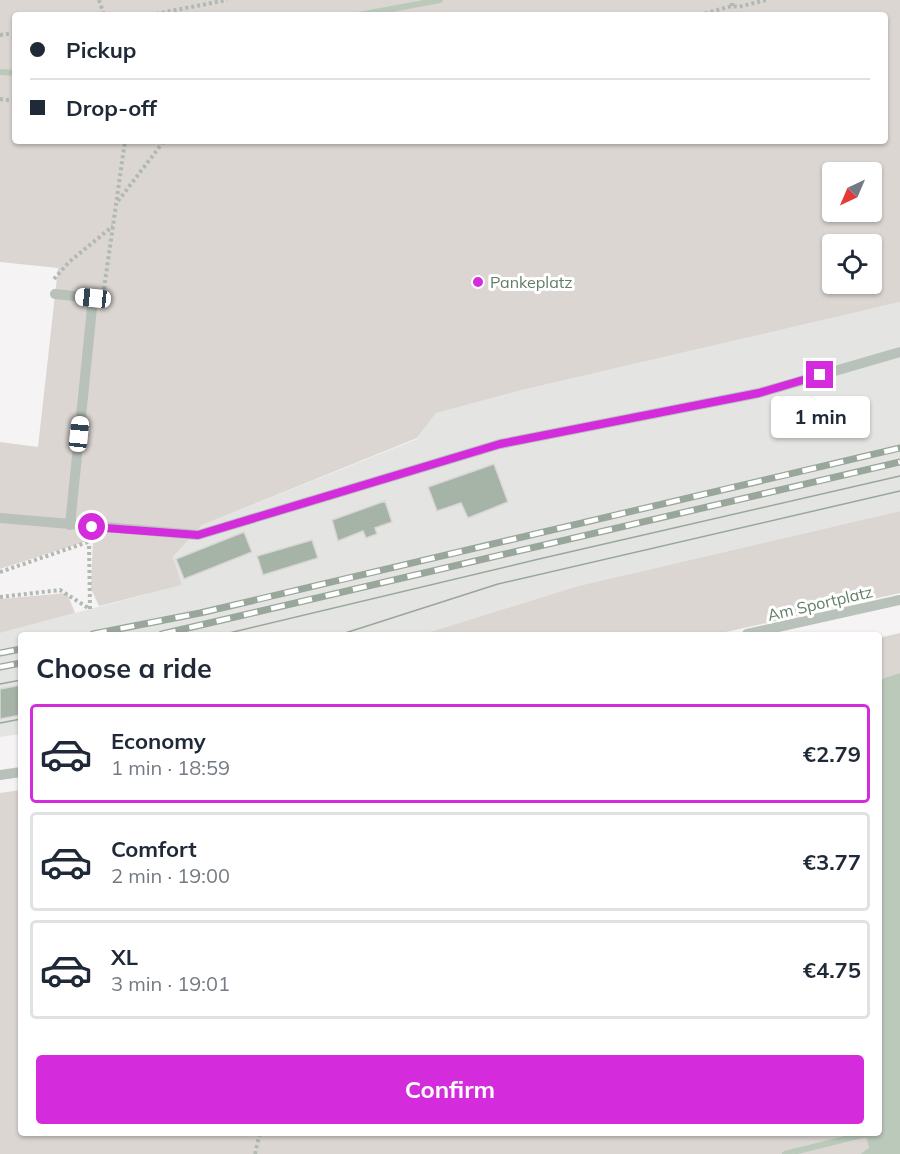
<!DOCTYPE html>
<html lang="en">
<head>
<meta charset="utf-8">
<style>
	:root { --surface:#fff; --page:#f6f6f7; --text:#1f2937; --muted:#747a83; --line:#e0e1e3; --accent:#d42cdd }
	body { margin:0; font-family:Mulish,sans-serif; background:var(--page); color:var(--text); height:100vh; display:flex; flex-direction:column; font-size:22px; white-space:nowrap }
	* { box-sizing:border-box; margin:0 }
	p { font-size:20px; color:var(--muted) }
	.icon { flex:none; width:33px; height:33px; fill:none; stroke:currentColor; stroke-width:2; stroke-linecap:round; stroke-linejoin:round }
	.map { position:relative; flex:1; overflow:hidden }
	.panel { position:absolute; left:18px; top:632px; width:864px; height:504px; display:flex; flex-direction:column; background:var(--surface); border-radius:6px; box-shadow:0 2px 4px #0004 }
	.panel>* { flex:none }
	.top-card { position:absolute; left:12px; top:12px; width:876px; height:132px; border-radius:6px; box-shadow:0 2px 4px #0004; display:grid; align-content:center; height:132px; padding:0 18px; background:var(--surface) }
	.needle { width:39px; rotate:224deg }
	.fabs { position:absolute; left:822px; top:162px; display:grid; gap:12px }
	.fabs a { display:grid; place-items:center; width:60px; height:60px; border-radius:6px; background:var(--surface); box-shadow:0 2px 4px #0004; font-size:30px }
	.end { position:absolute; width:27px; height:27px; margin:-14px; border:8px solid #d42cdd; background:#fff; box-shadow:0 0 0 3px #fff }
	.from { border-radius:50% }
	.bubble { position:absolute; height:42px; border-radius:6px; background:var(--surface); box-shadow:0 2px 4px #0004; font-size:20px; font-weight:700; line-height:42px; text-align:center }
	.car { position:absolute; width:18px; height:36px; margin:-18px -9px; border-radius:8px; box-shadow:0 0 4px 2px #0007; background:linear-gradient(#fff 24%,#345 0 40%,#fff 0 76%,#345 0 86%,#fff 0) }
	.top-card b { display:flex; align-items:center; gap:21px; height:57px; font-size:22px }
	.top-card b+b { border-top:2px solid var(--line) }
	.top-card i { width:15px; height:15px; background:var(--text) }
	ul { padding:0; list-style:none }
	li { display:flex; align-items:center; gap:18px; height:99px; margin:0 12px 9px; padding:0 6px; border:3px solid var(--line); border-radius:6px }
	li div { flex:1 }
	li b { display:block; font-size:22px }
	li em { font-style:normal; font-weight:700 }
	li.current { border-color:var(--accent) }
	li>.icon { width:54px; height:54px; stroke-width:1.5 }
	h2 { padding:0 18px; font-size:27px; line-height:72px }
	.button { display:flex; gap:12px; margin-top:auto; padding:12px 18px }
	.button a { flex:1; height:69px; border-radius:6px; background:var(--accent); color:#fff; font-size:24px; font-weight:700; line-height:69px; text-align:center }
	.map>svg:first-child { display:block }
</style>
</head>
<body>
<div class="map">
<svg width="900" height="1154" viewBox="0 0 900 1154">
	<rect width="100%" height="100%" fill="#f6f3f4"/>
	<path fill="#e4e5e3" d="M900 302V511L578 586 423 634H21V734L0 737V633L181 585 173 557 202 525 417 439 435 413 522 390Z"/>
	<g fill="#dbd6d2" fill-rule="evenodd">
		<path d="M0 0H900V302L522 390 436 413 417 438 202 525 173 557 182 585 99 606 91 589 93 539 0 569V442L38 447 58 268 0 262ZM15 15H885V141H15ZM832 172H872V212H832ZM832 244H872V284H832Z"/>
		<path d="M900 511V593L717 634H423L578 586Z"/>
		<path d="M67 593 75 613 0 633V599Z"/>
		<path d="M900 633V673L884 678 879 683V638Z"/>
		<path d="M21 790V1132H859L867 1139 870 1148 860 1154H0V793Z"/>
	</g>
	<path fill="#bac9ba" d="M900 673V1154H860L869 1148 867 1139 859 1133 879 1132V683L884 678Z"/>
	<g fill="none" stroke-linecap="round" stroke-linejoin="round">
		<g stroke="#bac9ba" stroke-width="6">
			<path d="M359 15 440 0"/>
			<path d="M0 72 15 73"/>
			<path d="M785 1154 874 1132"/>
		</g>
	</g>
	<g fill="#a6b4a8" stroke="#d8d6d6" stroke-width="1.5">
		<path d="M494 464 508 502 468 518 461 503 437 511 428 487Z"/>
		<path d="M385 501 392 522 375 528 377 534 366 538 363 531 338 541 332 520Z"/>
		<path d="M244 532 252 552 184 579 176 559Z"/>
		<path d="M312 540 318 558 263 575 257 556Z"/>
		<path d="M21 685V715L0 719V689Z"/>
	</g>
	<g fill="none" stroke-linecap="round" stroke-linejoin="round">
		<g stroke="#b1b9b3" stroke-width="4" stroke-dasharray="3 3" stroke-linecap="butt">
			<path d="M99 0 104 15"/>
			<path d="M732 6V0"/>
			<path d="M150 15 227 0"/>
			<path d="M699 15 732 6 738 7 766 0"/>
			<path d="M0 35 15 33"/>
			<path d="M0 99 15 101"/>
			<path d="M118 201 164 141"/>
			<path d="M54 279 69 262 113 226"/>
			<path d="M104 289 125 141"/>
			<path d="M0 572 88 542"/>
			<path d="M0 597 60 590 90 609 89 542"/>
			<path d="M255 1154 260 1132"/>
		</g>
		<g stroke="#b8c2ba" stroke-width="10">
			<path d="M55 294 93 298 70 525"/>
			<path d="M0 518 198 535 500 444 759 393 900 352"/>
			<path d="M747 634 900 600"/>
			<path d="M0 775 21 772"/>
		</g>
		<g stroke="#99a79b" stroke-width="1.5">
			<path d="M225 634 539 559 900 476"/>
			<path d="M342 634 498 584 900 491"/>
			<path d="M0 684 21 680"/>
			<path d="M0 723 21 719"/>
		</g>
		<defs>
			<g id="rail">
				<path d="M93 634 200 613 900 448"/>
				<path d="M162 634 900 462"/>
				<path d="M0 653 21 649"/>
				<path d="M0 667 21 663"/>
			</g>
		</defs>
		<use href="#rail" stroke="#99a79b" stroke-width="7"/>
		<use href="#rail" stroke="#fff" stroke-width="4.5" stroke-dasharray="14" stroke-linecap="butt"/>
	</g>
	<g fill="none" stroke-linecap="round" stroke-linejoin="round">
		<path stroke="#d42cdd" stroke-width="8" d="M92 527 198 535 500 444 759 393 820 375"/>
	</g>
	<circle fill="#d42cdd" stroke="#fff" stroke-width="2" cx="478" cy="282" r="6"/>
	<g text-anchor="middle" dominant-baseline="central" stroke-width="6" stroke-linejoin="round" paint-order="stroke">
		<g font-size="16" fill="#627d66" stroke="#fff" text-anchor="start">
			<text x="490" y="282">Pankeplatz</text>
		</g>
		<g font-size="16" fill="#627d66" stroke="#fff">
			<text transform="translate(820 603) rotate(-13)">Am Sportplatz</text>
		</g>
	</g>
</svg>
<div class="fabs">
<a><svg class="needle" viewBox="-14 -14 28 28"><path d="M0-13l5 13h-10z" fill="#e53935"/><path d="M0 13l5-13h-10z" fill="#747a83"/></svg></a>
<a><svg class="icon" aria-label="locate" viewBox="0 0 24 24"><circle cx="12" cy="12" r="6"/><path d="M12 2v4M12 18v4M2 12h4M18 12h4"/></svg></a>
</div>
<i class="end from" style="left:92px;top:527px"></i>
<i class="end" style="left:820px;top:375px"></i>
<div class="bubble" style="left:771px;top:396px;width:99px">1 min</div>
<i class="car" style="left:93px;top:298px;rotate:276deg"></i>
<i class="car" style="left:79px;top:434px;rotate:6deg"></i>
<div class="top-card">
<b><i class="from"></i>Pickup</b>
<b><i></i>Drop-off</b>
</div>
<section class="panel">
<h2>Choose a ride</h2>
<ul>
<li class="current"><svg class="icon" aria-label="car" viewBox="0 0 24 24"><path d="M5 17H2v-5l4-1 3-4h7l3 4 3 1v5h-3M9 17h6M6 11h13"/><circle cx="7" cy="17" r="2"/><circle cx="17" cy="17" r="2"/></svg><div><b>Economy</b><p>1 min · 18:59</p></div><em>€2.79</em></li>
<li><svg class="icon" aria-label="car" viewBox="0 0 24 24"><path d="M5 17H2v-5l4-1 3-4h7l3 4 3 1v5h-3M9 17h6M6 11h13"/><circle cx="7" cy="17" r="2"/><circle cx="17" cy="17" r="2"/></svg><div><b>Comfort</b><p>2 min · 19:00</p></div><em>€3.77</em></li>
<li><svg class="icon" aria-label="car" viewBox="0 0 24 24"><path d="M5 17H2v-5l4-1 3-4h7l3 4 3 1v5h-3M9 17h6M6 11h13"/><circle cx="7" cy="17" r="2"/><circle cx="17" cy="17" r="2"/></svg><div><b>XL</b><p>3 min · 19:01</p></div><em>€4.75</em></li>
</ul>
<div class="button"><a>Confirm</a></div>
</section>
</div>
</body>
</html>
